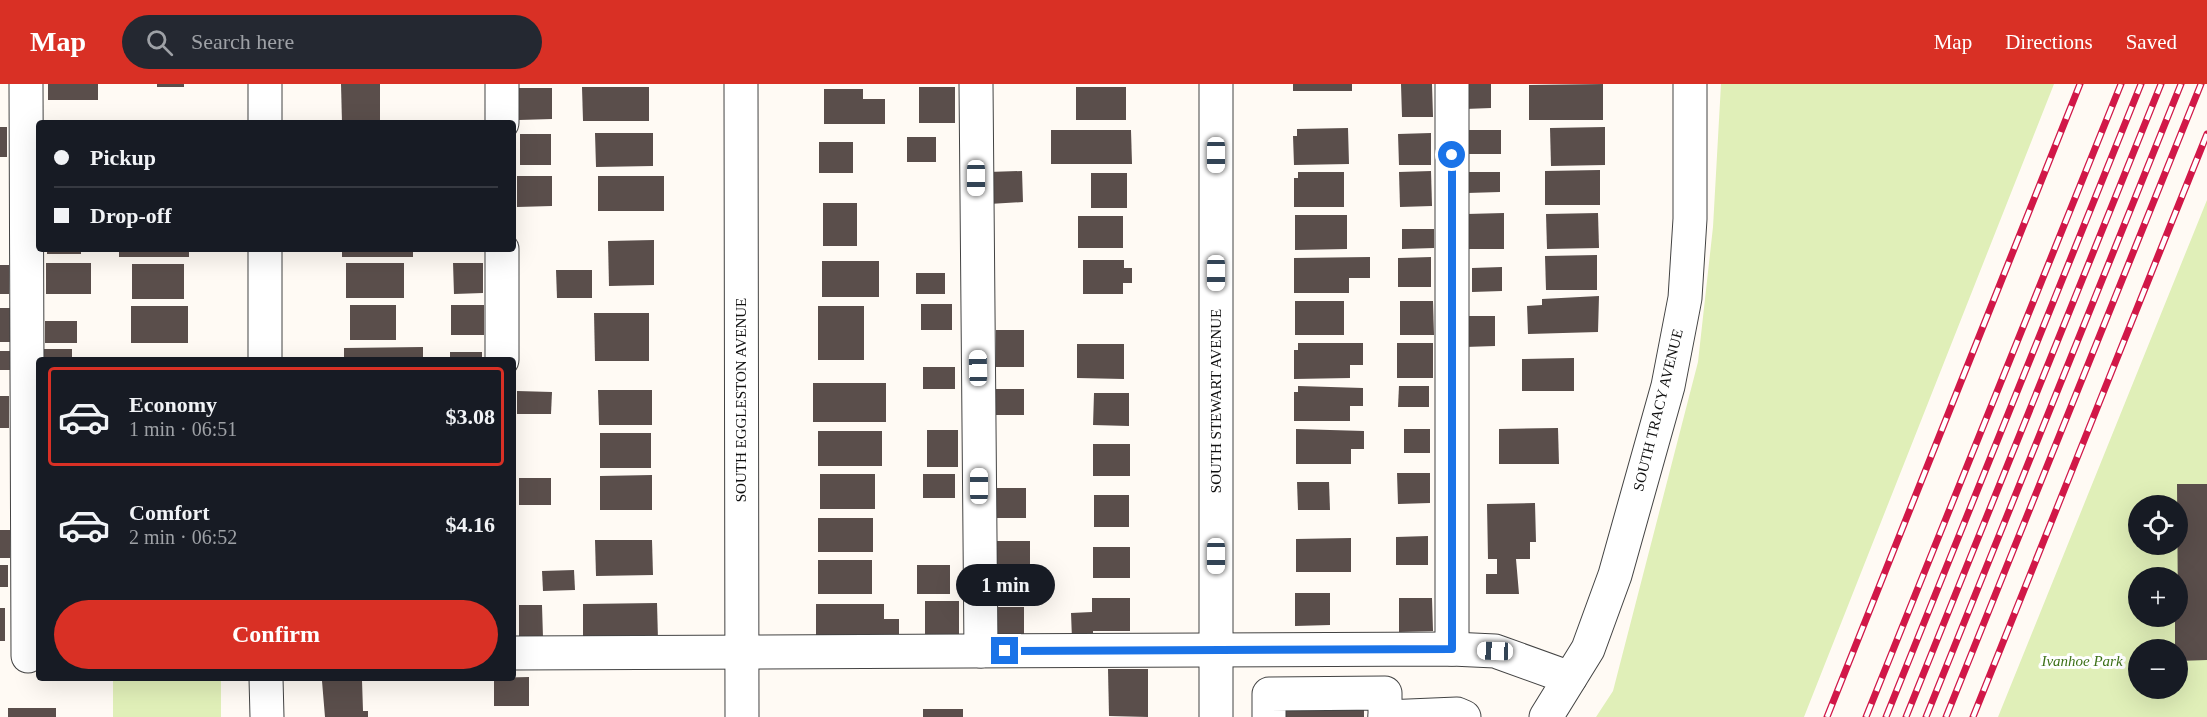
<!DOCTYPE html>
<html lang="en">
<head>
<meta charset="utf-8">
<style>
	:root { --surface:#171b24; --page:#242831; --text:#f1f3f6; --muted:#9ea1a6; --line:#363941; --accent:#d93025 }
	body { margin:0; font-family:Georgia,serif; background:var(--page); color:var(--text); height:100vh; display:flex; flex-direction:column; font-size:22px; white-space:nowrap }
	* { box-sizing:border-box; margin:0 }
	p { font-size:20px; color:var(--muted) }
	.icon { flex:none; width:33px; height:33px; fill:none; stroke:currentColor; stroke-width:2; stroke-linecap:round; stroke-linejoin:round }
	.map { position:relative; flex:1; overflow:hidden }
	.side { position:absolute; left:36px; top:273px; width:480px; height:324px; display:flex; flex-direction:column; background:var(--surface); border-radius:6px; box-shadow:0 6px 24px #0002 }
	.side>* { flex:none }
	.top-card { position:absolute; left:36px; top:36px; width:480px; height:132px; border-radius:6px; box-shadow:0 6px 24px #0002; display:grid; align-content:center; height:132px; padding:0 18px; background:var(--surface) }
	.buttons { position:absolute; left:2128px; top:411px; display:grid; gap:12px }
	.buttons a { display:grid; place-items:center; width:60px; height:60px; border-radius:50%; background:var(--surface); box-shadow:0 6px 24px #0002; font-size:30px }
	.end { position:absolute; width:27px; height:27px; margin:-14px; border:8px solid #1a73e8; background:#fff; box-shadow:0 0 0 3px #fff }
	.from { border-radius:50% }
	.bubble { position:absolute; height:42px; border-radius:21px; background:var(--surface); box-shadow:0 6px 24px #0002; font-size:20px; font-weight:700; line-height:42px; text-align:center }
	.car { position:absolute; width:18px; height:36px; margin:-18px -9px; border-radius:8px; box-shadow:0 0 4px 2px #0007; background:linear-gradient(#fff 24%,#345 0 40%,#fff 0 76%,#345 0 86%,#fff 0) }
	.top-card b { display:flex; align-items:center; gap:21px; height:57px; font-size:22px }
	.top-card b+b { border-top:2px solid var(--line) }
	.top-card i { width:15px; height:15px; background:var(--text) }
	ul { padding:10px 0 0; list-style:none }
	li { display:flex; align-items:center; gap:18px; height:99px; margin:0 12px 9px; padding:0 6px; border:3px solid transparent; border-radius:6px }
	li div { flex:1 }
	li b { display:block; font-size:22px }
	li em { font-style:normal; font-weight:700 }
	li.on { border-color:var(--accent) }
	li>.icon { width:54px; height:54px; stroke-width:1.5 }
	.button { display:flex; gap:12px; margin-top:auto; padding:12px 18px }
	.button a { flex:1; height:69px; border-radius:36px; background:var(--accent); color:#fff; font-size:24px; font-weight:700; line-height:69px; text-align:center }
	header { display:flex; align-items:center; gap:36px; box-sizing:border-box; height:84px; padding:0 30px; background:var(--accent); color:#fff }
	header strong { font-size:28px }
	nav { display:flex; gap:33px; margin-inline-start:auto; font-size:21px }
	.search { width:420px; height:54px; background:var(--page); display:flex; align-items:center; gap:15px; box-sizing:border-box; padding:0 21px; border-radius:33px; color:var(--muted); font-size:22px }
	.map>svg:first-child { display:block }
</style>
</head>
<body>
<header>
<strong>Map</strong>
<div class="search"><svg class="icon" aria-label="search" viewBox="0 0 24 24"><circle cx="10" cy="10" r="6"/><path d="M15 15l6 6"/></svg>Search here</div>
<nav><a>Map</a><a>Directions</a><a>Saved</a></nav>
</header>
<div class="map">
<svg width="2207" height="633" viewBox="0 0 2207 633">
	<rect width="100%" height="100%" fill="#fffaf4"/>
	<g fill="#e0efb8" fill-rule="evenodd">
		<path d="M1721 0H2054L1804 633H1596L1613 607 1698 278 1713 143Z"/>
		<path d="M2207 116V633H1998ZM2139 422H2178V460H2139ZM2139 494H2178V532H2139ZM2139 566H2178V604H2139Z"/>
		<rect x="113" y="594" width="108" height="39"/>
	</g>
	<g fill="#5a4e4b">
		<rect x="48" y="0" width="50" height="16"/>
		<rect x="157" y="0" width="27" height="3"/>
		<path d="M341 0H380V39H342Z"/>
		<rect x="1293" y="0" width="59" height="7"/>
		<path d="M1401 0H1432L1433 33H1402Z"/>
		<path d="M1465 0H1491V24L1465 25Z"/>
		<path d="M1603 0V36H1529V1Z"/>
		<path d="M582 3H649V37H583Z"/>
		<rect x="919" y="3" width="36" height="36"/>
		<rect x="1076" y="3" width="50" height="33"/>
		<path d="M519 4H552V35L519 36Z"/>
		<path d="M824 5H863V15H885V40H824Z"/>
		<rect x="0" y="43" width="7" height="30"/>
		<path d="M1605 43V81L1551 82 1550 44Z"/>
		<path d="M1348 44 1349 80 1294 81 1293 52H1297V45Z"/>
		<path d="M1051 46H1131L1132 80H1051Z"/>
		<rect x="1465" y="46" width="36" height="24"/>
		<path d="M595 49H653V82L596 83Z"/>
		<path d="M1431 49V81H1399L1398 50Z"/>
		<rect x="520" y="50" width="31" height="31"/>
		<rect x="907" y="53" width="29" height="25"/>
		<rect x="819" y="58" width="34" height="31"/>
		<path d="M1600 86V121H1545V87Z"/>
		<path d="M1022 87 1023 118 989 120 988 88Z"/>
		<path d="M1431 87 1432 122 1400 123 1399 88Z"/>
		<path d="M1298 88H1344V123H1294V94H1298Z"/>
		<path d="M1467 88H1500V108L1467 109Z"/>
		<rect x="1091" y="89" width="36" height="35"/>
		<path d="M517 92H552V122L517 123Z"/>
		<rect x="598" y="92" width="66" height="35"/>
		<rect x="823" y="119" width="34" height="43"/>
		<path d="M1504 129V165H1467V130Z"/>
		<path d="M1598 129 1599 164 1547 165 1546 130Z"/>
		<path d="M1295 131H1347V165L1295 166Z"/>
		<rect x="1078" y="132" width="45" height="32"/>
		<path d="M1402 145H1434V164L1402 165Z"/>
		<path d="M654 156V201L609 202 608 157Z"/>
		<rect x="47" y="165" width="34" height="5"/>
		<rect x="119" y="165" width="70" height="8"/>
		<rect x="342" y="165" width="71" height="8"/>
		<path d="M1597 171V206H1546L1545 172Z"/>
		<path d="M1370 173V194H1349V209H1294V174Z"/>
		<path d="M1431 173V203H1398V174Z"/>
		<path d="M1083 176H1124V184H1132V199H1123V210H1083Z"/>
		<rect x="822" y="177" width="57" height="36"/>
		<rect x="46" y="179" width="45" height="31"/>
		<rect x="346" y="179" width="58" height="35"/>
		<path d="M453 179H483V209L454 210Z"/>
		<rect x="132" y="180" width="52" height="35"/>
		<rect x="0" y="181" width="9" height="29"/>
		<path d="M1502 183V207L1472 208V184Z"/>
		<path d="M556 186H592V214H557Z"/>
		<rect x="916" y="189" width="29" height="21"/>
		<path d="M1599 212 1598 248 1528 250 1527 222 1542 221V215Z"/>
		<rect x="1295" y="217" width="49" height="34"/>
		<path d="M1400 217H1433L1434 251H1400Z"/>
		<rect x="921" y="220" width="31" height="26"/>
		<rect x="350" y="221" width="46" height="35"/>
		<rect x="451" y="221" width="33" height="30"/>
		<rect x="131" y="222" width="57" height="37"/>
		<rect x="818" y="222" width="46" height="54"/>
		<rect x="0" y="224" width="12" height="34"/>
		<path d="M594 229H649V277H595Z"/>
		<path d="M1465 232H1495V262L1465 263Z"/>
		<rect x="45" y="237" width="32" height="22"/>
		<rect x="996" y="246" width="28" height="37"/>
		<path d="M1298 259H1363V281H1350V294L1294 295V266H1298Z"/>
		<rect x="1397" y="259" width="36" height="35"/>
		<path d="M1077 260H1124V295L1077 294Z"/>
		<path d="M423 263V276H344V264Z"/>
		<rect x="43" y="265" width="29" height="11"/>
		<rect x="0" y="267" width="11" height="19"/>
		<rect x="450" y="268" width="32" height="8"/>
		<path d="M1574 274V307H1522V275Z"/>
		<rect x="923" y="283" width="32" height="22"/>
		<rect x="813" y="299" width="73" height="39"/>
		<path d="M1298 302 1363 304V322H1350V337H1294V308H1298Z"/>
		<path d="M1399 302H1429V323H1398Z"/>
		<rect x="993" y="305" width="31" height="26"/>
		<path d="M598 306H652V341H599Z"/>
		<path d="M517 307 552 308 551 330H517Z"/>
		<path d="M1094 309H1129V342L1093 341Z"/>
		<rect x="0" y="312" width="9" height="32"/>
		<path d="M1558 344 1559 380H1499V345Z"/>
		<path d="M1296 345 1364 347V365H1351V380H1296Z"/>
		<rect x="1404" y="345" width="26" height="24"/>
		<rect x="927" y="346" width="31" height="37"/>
		<rect x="818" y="347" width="64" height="35"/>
		<rect x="600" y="349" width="51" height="35"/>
		<rect x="1093" y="360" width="37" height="32"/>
		<path d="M1397 389H1430V419L1398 420Z"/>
		<rect x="820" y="390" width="55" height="35"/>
		<rect x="923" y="390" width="32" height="24"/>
		<path d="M652 391V426H600V392Z"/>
		<rect x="519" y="394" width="32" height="27"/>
		<path d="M1297 398H1329L1330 426H1298Z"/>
		<path d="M2177 400H2207V576L2178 577V566H2175V532H2178Z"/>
		<rect x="992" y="404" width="34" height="30"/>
		<rect x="1094" y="411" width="35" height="32"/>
		<path d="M1535 419 1536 458H1530V475H1516L1519 510H1486V490H1497V475H1488L1487 420Z"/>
		<rect x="818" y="434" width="55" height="34"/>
		<rect x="0" y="446" width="10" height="28"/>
		<path d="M1428 452V481H1396V453Z"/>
		<path d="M1351 454V488H1296V455Z"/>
		<path d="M595 456H652L653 491 596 492Z"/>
		<rect x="995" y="457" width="35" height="32"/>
		<rect x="1093" y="463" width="37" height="31"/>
		<rect x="818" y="476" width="54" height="34"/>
		<rect x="0" y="481" width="8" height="22"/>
		<rect x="917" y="481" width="33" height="29"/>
		<path d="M574 486 575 506 543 507 542 487Z"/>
		<path d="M1295 509H1330V541L1295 542Z"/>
		<path d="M1092 514H1130V547H1093V555H1072L1071 529 1092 528Z"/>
		<path d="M1399 514H1432L1433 547 1399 548Z"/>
		<rect x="925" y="517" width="34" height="34"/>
		<path d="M657 519 658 556 583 557V520Z"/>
		<path d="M816 520H884V535H899V553H816Z"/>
		<path d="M519 521H542L543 554 519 555Z"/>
		<rect x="994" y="523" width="30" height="27"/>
		<rect x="0" y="524" width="5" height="33"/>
		<path d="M1108 585H1148V633L1109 632Z"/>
		<path d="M529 593V622H494V594Z"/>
		<path d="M362 596 363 627H368V633H325L322 597Z"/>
		<rect x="8" y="624" width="48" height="9"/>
		<rect x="1279" y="624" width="85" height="9"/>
		<rect x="923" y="625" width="40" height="8"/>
	</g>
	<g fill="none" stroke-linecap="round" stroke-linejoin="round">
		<defs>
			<g id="minor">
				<path d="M26 0 28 572"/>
				<path d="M265 0V39"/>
				<path d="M502 0V39"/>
				<path d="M741 0 742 633"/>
				<path d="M976 0 981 567"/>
				<path d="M1452 0V565"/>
				<path d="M265 165V276"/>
				<path d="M502 165V276"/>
				<path d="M513 569 1452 565 1495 567 1570 594"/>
				<path d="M266 594 267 633"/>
				<path d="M1216 633V0"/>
				<path d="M1269 633V610L1385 609V632"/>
				<path d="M1385 633 1457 630 1464 633"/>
				<path d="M1546 633 1588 565 1615 491 1668 302 1685 214 1690 135V0"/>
			</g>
		</defs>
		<use href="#minor" stroke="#434343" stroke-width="35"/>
		<use href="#minor" stroke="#fff" stroke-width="33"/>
		<defs>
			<g id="rail">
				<path d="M1827 633 2080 0"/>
				<path d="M1866 633 2121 0"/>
				<path d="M1886 633 2141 0"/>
				<path d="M1906 633 2161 0"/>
				<path d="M1926 633 2181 0"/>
				<path d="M1946 633 2201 0"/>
				<path d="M1973 633 2207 50"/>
			</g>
		</defs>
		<use href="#rail" stroke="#d11848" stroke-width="7"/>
		<use href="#rail" stroke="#fff" stroke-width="4.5" stroke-dasharray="14" stroke-linecap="butt"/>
	</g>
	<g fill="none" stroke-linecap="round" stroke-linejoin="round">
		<path stroke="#1a73e8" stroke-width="8" d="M1005 567 1452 565V71"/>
	</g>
	<g text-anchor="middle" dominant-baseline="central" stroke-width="6" stroke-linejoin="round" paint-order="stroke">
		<g font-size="15" fill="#101010" stroke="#fff">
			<text transform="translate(741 316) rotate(-90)">SOUTH EGGLESTON AVENUE</text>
			<text transform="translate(1216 317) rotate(-90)">SOUTH STEWART AVENUE</text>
			<text transform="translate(1658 326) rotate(-76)">SOUTH TRACY AVENUE</text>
		</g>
		<g font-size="15" font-style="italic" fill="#3d7118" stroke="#fff">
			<text x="2082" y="577">Ivanhoe Park</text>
		</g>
	</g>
</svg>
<div class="buttons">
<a><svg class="icon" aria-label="locate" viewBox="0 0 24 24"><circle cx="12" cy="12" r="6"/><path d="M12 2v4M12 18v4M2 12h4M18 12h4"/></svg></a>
<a>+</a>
<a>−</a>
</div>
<i class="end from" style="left:1452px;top:71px"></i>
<i class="end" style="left:1005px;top:567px"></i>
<div class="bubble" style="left:956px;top:480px;width:99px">1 min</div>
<i class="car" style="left:1216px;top:71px;rotate:180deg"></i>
<i class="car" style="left:976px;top:94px;rotate:180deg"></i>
<i class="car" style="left:1216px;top:189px;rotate:180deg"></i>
<i class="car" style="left:978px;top:284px;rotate:359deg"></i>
<i class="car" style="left:979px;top:402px;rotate:0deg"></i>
<i class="car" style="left:1216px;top:472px;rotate:180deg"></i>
<i class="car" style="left:1495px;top:567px;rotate:272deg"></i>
<div class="top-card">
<b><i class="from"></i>Pickup</b>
<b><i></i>Drop-off</b>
</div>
<section class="side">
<ul>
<li class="on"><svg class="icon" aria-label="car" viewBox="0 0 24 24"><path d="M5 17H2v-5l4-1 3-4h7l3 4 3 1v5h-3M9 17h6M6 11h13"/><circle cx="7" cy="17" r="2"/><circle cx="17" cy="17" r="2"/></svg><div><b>Economy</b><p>1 min · 06:51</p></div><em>$3.08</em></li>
<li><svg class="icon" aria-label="car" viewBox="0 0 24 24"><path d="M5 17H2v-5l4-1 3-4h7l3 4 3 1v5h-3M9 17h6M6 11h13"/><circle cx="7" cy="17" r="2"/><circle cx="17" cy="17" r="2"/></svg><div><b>Comfort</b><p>2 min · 06:52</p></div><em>$4.16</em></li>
</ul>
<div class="button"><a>Confirm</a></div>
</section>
</div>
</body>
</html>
